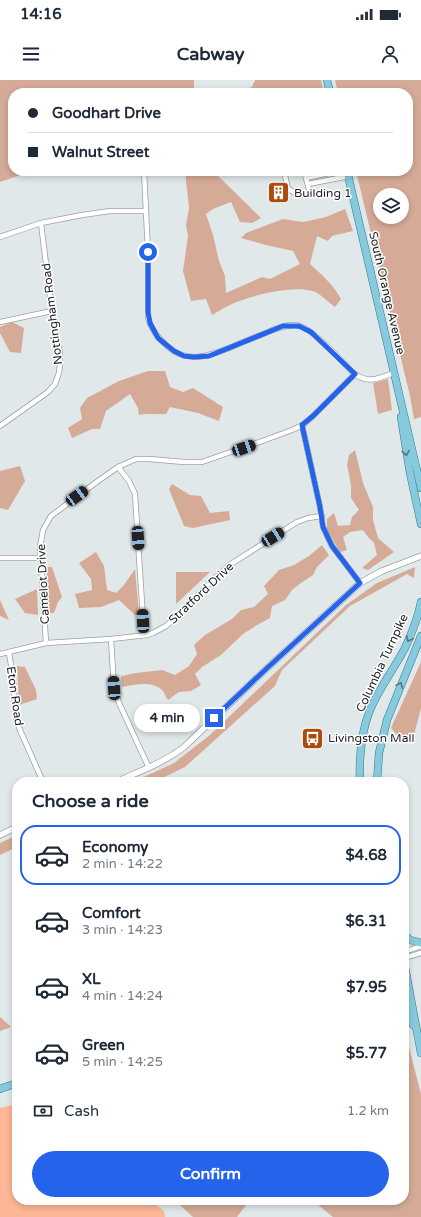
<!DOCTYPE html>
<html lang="en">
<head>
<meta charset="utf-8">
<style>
	:root { --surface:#fff; --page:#f2f2f3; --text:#1f2937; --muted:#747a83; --line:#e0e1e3; --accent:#2563eb }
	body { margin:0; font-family:"Varela Round",sans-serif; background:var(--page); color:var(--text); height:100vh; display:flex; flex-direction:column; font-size:15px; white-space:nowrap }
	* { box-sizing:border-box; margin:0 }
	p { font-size:13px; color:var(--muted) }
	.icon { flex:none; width:22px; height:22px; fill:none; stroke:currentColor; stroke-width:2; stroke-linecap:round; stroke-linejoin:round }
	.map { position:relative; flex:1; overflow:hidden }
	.side { position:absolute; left:12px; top:697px; width:397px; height:428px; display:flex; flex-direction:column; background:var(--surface); border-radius:16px; box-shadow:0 2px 6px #0003 }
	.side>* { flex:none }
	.guide { position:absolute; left:8px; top:8px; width:405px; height:88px; border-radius:16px; box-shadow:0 2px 6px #0003; display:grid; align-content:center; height:88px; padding:0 20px; background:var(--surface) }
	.fabs { position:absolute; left:373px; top:108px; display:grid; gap:8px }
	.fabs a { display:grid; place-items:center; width:36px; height:36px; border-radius:50%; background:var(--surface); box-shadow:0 2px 6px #0003; font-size:20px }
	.end { position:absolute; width:18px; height:18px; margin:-9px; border:5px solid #2563eb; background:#fff; box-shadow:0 0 0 2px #fff }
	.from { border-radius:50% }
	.bubble { position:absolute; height:28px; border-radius:14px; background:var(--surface); box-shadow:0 2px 6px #0003; font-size:13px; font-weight:700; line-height:28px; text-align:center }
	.car { position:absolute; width:12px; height:24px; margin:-12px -6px; border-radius:5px; box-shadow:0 0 3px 1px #0007; background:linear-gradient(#222 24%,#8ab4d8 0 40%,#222 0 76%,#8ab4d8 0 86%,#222 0) }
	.guide b { display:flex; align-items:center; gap:14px; height:38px; font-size:15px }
	.guide b+b { border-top:1px solid var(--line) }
	.guide i { width:10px; height:10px; background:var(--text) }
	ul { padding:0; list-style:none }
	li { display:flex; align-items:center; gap:12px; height:60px; margin:0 8px 6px; padding:0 12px; border:2px solid transparent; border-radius:16px }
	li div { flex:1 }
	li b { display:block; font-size:15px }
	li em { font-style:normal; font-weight:700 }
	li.current { border-color:var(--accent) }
	li>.icon { width:36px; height:36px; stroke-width:1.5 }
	h2 { padding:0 20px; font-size:18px; line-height:48px }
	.pay { display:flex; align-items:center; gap:10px; height:44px; padding:0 20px; font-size:15px }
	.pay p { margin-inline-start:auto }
	.action { display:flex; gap:8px; margin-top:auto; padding:8px 20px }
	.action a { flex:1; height:46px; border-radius:24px; background:var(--accent); color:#fff; font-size:16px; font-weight:700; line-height:46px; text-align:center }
	.status { display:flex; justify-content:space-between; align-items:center; height:28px; padding:0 20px; background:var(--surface); direction:ltr }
	.status svg { height:11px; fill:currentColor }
	header { display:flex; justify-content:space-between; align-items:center; height:52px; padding:0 20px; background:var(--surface); font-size:18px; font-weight:700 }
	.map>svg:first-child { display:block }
</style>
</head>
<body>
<div class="status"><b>14:16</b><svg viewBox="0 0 49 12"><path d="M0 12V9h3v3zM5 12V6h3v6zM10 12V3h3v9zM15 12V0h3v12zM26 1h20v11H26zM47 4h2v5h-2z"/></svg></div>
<header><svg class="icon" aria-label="menu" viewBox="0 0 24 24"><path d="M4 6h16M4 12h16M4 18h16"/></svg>Cabway<svg class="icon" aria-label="person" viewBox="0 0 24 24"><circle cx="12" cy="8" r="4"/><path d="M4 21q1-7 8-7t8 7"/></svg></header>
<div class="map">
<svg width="421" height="1137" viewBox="0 0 421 1137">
	<rect width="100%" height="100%" fill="#e1e8ea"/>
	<g fill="#d5ab97" fill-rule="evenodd">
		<path d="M0 0H194V13H13V91H33L0 102Z"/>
		<path d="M255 0H321L324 13H241L242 10 252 7Z"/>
		<path d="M335 0H421V337L414 339 410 316 356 91H408V13H338ZM380 115H402V137H380Z"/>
		<path d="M185 91H213L261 138 252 143 240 142 231 122 213 129 206 134 213 155 219 181 225 196 226 213 262 197 270 199 300 184 293 171 266 165 241 158 246 153 283 139 303 142 326 137 345 129 353 151 332 156 328 161 317 156 310 184C322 195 333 204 341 219L335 227C329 223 319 212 312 211 292 205 247 216 228 226 223 228 218 232 212 235L206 219 191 221 183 191 188 156 186 145 189 128Z"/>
		<path d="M12 242 24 248 21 273 10 272 0 253V247Z"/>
		<path d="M148 291H165L170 307 183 312 193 308 223 327 219 341 198 333 170 327 166 334C157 335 148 333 139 335L138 328 130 314 106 331 100 349H92L72 358 68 348 82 339 80 328 87 318 119 301Z"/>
		<path d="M388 299 392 330 378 334 373 303Z"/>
		<path d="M355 370 363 403 373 427V440L378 458 394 472 368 490 362 488 377 475 374 463 368 457 363 450 350 452 343 457 347 470 340 472 327 450V439L334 433 338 446 350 445 352 437 359 430 351 418V405L347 385 349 375Z"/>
		<path d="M20 386 25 401 8 430 0 428V391Z"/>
		<path d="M172 404 190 415 201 416 210 433 229 431 230 440 193 448 184 446 169 409Z"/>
		<path d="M322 465 329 475 317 487 313 495 301 503 292 510 285 520 272 526 270 538 257 545 243 554 221 575 202 587 195 594 201 605 191 611 179 612 168 620C166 617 165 614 163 611 152 600 135 605 122 607L121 596 136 593 162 590 175 595 189 586 197 574 194 565 205 555 232 539 241 530 254 527 268 514 264 506 279 490 294 485 309 476Z"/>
		<path d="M96 472 104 486 107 510 116 513 124 505 135 489 139 534 135 535 119 520 101 527 79 528 75 514 92 510 91 499 79 483Z"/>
		<path d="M46 487H52L62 517 58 522 54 533H49Z"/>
		<path d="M415 487 414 498 407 494 350 526 282 590 275 606 185 687 154 702H133L174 683 210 655 346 525 377 503Z"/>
		<path d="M176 492H210L176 524Z"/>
		<path d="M37 509 38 535 25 533 15 519Z"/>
		<path d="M0 520 9 540 0 536Z"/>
		<path d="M421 582V628L414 655H397L391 648Z"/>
		<path d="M17 586 25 587 36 610 37 619 19 625Z"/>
		<path d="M17 755V767L0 775V763Z"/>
		<path d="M0 937 11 947 0 951Z"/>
		<path d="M404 948 421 1014V1137H333L317 1124 319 1120H404Z"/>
		<path d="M174 1120H250L237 1137H193Z"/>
	</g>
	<path fill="#fdb796" d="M17 1024V1120H150L164 1131 165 1137H0V1028Z"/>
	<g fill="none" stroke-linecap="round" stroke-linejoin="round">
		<defs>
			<g id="minor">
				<path d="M144 91 148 172V238C151 250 159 259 168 267 190 285 211 275 234 266 245 261 256 257 268 252 277 248 289 243 300 246 313 250 343 282 354 294 370 304 378 298 394 293"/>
				<path d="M284 91 288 109 299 115 310 113 304 91"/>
				<path d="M306 98 338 91"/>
				<path d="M308 104 349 96"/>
				<path d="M0 157 41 143 82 135 110 131H146"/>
				<path d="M0 242 52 231"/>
				<path d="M302 345 320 427 323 447 332 466 360 503"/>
				<path d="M0 346 48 312 55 304 59 293 60 284V273L53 241 41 143"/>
				<path d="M118 387 129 401 135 414 144 555"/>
				<path d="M0 478H40"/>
				<path d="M111 559 114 608 119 623 149 688"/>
				<path d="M46 563 40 467 43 450 51 436 98 401 118 387 136 379H149L184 382H202L265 360 292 350 303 345 313 336 355 294"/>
				<path d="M9 573 13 597 16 638 20 650 43 702"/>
				<path d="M0 574 46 563 111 559 147 555 153 553 166 546 177 536 215 498 231 484 297 442 308 438 322 436"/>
				<path d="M404 872 421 866"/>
				<path d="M404 878 421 873"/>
			</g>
			<g id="tertiary">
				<path d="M116 702C140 691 161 684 183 668L265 590 360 503 382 491 421 476"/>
				<path d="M0 755 17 747"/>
			</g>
			<g id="primary">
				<path d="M327 0 330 13"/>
				<path d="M347 91 421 408"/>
				<path d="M401 337 410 393 421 444"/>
				<path d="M360 702C359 678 361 652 370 630 379 608 394 589 405 568 412 553 418 538 421 522"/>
				<path d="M377 702 379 673 387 640 421 556"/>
				<path d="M404 854 410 860 421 863"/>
				<path d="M404 882 421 973"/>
				<path d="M404 919 413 945"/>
				<path d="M0 1009 17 1003"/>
			</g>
		</defs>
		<use href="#minor" stroke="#9aa0a3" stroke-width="6"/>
		<use href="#tertiary" stroke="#9aa0a3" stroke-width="7"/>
		<use href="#primary" stroke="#2f788c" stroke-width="8"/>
		<use href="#minor" stroke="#fff" stroke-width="4.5"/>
		<use href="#tertiary" stroke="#fff" stroke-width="5.5"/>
		<use href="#primary" stroke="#88cadd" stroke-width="7"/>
	</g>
	<defs><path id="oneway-chevron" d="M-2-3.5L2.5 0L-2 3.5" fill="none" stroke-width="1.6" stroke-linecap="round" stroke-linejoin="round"/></defs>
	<g stroke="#52757f">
		<use href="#oneway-chevron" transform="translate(406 373) rotate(80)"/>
		<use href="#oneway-chevron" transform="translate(409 559) rotate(115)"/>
		<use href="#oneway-chevron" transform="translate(400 605) rotate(-66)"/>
	</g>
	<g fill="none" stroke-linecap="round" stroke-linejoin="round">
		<path stroke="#2563eb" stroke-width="5" d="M148 172V232L150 243 158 258 174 271 184 276 194 277 209 276 283 246H299L311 252 355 294 313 336 302 345 320 427 323 447 332 466 360 503 265 590 214 638"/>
	</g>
	<defs>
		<symbol id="building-square" viewBox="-11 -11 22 22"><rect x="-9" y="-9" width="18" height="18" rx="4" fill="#ac4b0b" stroke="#fff"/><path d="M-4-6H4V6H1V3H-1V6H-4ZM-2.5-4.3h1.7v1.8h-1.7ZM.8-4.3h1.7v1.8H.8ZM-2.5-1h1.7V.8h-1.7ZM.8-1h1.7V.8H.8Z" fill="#fff"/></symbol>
		<symbol id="bus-square" viewBox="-11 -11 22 22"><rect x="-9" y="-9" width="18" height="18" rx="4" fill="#ac4b0b" stroke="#fff"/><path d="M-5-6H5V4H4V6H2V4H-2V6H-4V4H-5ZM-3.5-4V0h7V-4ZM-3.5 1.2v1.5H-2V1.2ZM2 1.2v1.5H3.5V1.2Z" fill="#fff"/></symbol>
	</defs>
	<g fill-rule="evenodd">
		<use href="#building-square" x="266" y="100" width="25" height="25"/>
		<use href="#bus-square" x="300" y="646" width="25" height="25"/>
	</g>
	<g text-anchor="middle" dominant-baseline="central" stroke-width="3" stroke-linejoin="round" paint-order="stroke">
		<g font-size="12" fill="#1d2021" stroke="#fff" text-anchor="start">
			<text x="294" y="113">Building 1</text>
			<text x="328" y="658">Livingston Mall</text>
		</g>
		<g font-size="12" fill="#1d2021" stroke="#fff">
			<text transform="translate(387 213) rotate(77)">South Orange Avenue</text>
			<text transform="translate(52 234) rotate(-97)">Nottingham Road</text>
			<text transform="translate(43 504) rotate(-93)">Camelot Drive</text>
			<text transform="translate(201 513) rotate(-43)">Stratford Drive</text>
			<text transform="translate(382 583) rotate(-65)">Columbia Turnpike</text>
			<text transform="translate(15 616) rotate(82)">Eton Road</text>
		</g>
	</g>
</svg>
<div class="fabs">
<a><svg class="icon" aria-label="layers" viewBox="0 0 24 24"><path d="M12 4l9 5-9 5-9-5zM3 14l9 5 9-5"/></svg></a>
</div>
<i class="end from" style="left:148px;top:172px"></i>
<i class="end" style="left:214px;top:638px"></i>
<div class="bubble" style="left:134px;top:624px;width:66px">4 min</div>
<i class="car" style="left:244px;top:368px;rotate:71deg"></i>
<i class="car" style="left:77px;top:416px;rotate:54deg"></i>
<i class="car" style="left:273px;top:457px;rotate:58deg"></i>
<i class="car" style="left:138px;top:458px;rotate:176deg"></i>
<i class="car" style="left:143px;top:541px;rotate:357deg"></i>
<i class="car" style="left:114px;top:608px;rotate:356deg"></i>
<div class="guide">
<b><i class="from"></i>Goodhart Drive</b>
<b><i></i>Walnut Street</b>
</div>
<section class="side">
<h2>Choose a ride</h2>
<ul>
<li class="current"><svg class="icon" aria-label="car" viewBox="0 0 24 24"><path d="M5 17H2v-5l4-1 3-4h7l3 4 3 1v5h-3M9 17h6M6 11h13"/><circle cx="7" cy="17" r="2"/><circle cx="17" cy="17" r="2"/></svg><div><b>Economy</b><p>2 min · 14:22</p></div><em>$4.68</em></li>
<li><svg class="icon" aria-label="car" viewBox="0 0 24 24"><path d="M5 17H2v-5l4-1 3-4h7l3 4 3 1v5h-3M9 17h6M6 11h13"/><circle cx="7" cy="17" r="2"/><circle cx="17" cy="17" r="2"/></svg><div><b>Comfort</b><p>3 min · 14:23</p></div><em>$6.31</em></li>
<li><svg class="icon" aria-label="car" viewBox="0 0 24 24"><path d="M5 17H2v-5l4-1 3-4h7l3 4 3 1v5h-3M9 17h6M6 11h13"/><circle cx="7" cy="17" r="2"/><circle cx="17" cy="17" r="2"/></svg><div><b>XL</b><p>4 min · 14:24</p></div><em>$7.95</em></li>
<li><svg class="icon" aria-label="car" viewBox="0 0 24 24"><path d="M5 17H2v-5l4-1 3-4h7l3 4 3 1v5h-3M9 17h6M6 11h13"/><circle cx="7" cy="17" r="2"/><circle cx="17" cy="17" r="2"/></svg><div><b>Green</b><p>5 min · 14:25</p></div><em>$5.77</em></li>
</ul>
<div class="pay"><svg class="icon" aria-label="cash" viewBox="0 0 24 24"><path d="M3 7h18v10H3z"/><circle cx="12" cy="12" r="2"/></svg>Cash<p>1.2 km</p></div>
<div class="action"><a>Confirm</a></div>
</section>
</div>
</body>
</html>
